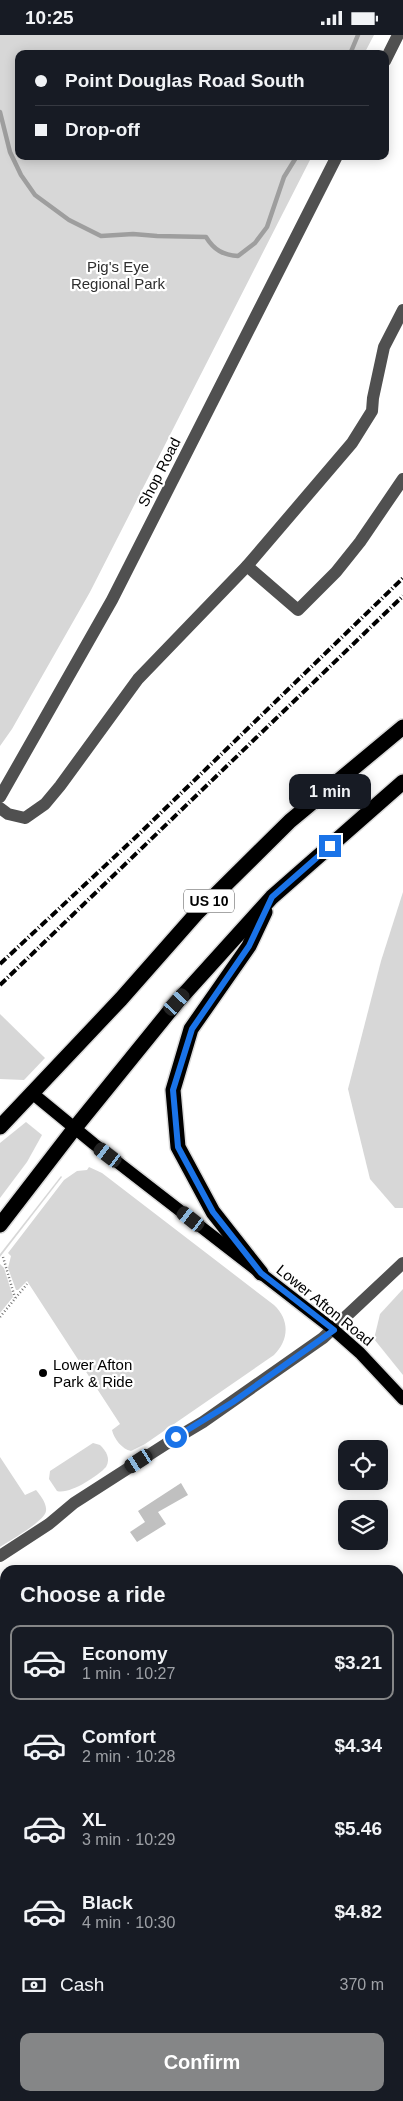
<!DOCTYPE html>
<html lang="en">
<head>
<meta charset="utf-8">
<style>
	:root { --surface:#171b24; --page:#242831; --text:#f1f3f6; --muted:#9ea1a6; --line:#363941; --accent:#858687 }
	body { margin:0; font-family:Helvetica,sans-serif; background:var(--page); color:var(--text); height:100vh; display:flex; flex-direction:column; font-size:19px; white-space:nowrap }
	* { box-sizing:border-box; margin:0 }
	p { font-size:16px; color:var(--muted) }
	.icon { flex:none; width:28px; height:28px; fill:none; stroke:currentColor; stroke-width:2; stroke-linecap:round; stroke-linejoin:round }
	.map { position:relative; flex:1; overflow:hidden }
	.panel { position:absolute; left:0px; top:1530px; width:404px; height:536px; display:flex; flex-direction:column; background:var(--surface); border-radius:15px 15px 0 0; box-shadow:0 2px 12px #0003 }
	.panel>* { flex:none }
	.banner { position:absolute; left:15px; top:15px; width:374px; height:110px; border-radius:10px; box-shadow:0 2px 12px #0003; display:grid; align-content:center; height:110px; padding:0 20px; background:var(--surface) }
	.controls { position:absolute; left:338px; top:1405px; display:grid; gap:10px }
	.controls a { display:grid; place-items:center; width:50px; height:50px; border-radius:10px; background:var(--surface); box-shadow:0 2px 12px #0003; font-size:25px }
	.end { position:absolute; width:22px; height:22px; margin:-11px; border:6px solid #1a73e8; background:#fff; box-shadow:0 0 0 2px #fff }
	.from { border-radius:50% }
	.bubble { position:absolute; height:35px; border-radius:10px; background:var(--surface); box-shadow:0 2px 12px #0003; font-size:16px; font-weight:600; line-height:35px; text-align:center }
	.car { position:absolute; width:15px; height:30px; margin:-15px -8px; border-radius:6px; box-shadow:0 0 4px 1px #0007; background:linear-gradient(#222 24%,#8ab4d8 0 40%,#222 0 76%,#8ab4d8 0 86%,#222 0) }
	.banner b { display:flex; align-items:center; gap:18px; height:48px; font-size:19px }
	.banner b+b { border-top:1px solid var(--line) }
	.banner i { width:12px; height:12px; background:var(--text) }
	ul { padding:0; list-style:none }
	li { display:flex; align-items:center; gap:15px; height:75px; margin:0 10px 8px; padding:0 10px; border:2px solid transparent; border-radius:10px }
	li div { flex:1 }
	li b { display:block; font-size:19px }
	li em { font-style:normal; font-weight:600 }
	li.selected { border-color:var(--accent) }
	li>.icon { width:45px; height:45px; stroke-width:1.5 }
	h2 { padding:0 20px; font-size:22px; line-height:60px }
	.pay { display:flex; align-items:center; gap:12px; height:55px; padding:0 20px; font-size:19px }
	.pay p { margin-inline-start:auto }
	.action { display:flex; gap:10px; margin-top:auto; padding:10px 20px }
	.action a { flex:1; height:58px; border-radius:10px; background:var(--accent); color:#fff; font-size:20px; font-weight:600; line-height:58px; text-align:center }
	.status { display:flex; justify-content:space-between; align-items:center; height:35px; padding:0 25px; background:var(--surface); direction:ltr }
	.status svg { height:14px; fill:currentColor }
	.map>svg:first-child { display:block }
</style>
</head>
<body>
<div class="status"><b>10:25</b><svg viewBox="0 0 49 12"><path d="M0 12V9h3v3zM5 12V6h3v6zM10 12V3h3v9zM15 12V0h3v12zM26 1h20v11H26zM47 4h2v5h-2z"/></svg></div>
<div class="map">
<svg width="403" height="2066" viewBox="0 0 403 2066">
	<rect width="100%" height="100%" fill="#fff"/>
	<g fill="#d7d7d7">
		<path d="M0 0H374L364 19H19V121H312L90 557 12 694 0 711Z"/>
		<path d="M403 857V1173H395L370 1144 348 1054 381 926Z"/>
		<path d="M0 979 45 1023 24 1045 0 1044Z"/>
		<path d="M26 1087 42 1100 27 1127 0 1163V1108Z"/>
		<path d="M89 1132 102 1138 274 1270C290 1285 289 1305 274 1320L145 1409 131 1416C122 1414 114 1404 112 1395L120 1389 27 1246 18 1255H16L8 1233 11 1221 8 1218 64 1145 77 1136 87 1135Z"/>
		<path d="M61 1141 62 1142 0 1222V1219Z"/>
		<path d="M0 1229 4 1233 13 1262 0 1278Z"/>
		<path d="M403 1254V1340L374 1304 380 1279Z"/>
		<path d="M93 1408 100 1410C106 1416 111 1423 106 1432 98 1441 69 1460 57 1456L49 1444 50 1436Z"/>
		<path d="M0 1422 25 1460 36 1455C40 1460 47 1468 46 1476 45 1486 9 1506 0 1512Z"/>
	</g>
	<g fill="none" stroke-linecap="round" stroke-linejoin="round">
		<g stroke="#9e9e9e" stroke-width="4.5">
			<path d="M350 19 358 0"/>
			<path d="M0 77 10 117 21 140 35 160 69 185 101 201 133 199 157 201 206 202C214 215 223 220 238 221L255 208 267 192 284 142 297 121"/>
		</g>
	</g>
	<path fill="#c0c0c0" d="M181 1448 188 1460 158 1477 166 1489 137 1507 130 1497 145 1487 138 1476Z"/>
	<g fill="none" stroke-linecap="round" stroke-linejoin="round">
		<defs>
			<path id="major" d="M32 1058 94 1109 334 1295 360 1318 403 1364"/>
			<g id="highway">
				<path d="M0 1092 121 964 196 879 290 786 403 692"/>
				<path d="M0 1190 74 1094 177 967 272 862 403 747"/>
				<path d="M261 1238 213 1177 178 1112 173 1055 191 994 249 911 265 877"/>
			</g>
		</defs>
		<use href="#major" stroke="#dbdbdb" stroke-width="15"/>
		<use href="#highway" stroke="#dbdbdb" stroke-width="18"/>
		<g stroke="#727272" stroke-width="2.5" stroke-dasharray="1 2.5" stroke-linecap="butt">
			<path d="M3 1222 15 1263"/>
			<path d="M0 1282 27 1249"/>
		</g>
		<g stroke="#505050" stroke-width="12">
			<path d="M385 26 398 0"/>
			<path d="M247 531 298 575 336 537 360 507 403 444"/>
			<path d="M0 762 112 565 337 121"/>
			<path d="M0 773 8 779 25 783 45 769 60 751 138 644 247 531 352 408 372 376 373 363 384 312 403 275"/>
			<path d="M0 1521 49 1489 74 1468 166 1409 203 1387 323 1303 403 1228"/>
			<path d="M399 1815 403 1816"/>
			<path d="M183 2061 186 2066"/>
			<path d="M335 2061 342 2066"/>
			<path d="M232 2066 246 2061"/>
		</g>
		<use href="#major" stroke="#000" stroke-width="12"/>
		<use href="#highway" stroke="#000" stroke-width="15"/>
		<g stroke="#000" stroke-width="4" stroke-dasharray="8 2.5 1 2.5" stroke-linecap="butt">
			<path d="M0 929 139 799 403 543"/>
			<path d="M0 950 403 561"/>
		</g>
	</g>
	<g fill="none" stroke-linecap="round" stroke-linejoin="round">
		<path stroke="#1a73e8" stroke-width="6" d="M176 1402 233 1367 334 1295 261 1238 213 1177 178 1112 173 1055 192 994 249 911 272 862 330 811"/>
	</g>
	<circle fill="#000" stroke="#fff" stroke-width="2" cx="43" cy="1338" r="5"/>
	<g text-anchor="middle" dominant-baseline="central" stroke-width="4.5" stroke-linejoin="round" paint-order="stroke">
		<rect fill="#fff" stroke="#4c4c4c" stroke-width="1" x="184" y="854.5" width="50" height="23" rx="4"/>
		<g font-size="14" font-weight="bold" fill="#000">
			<text x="209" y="866">US 10</text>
		</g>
		<g font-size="15" fill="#2e2e2e" stroke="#fff">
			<text x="118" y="231">Pig's Eye<tspan x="118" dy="17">Regional Park</tspan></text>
		</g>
		<g font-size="15" fill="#000" stroke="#fff">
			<text transform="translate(159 437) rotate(-63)">Shop Road</text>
			<text transform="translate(325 1270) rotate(39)">Lower Afton Road</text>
		</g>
		<g font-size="15" fill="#000" stroke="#fff" text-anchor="start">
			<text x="53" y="1329">Lower Afton<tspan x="53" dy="17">Park &amp; Ride</tspan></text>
		</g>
	</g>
</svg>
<div class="controls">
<a><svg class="icon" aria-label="locate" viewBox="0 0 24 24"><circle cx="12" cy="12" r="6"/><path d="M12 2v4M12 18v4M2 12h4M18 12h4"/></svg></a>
<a><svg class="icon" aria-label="layers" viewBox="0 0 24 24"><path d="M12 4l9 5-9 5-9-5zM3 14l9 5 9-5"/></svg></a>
</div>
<i class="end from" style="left:176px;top:1402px"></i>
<i class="end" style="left:330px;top:811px"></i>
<div class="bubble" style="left:289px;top:739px;width:82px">1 min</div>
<i class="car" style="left:177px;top:967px;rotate:42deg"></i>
<i class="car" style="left:108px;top:1120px;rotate:307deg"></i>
<i class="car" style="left:191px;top:1184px;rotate:308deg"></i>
<i class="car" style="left:139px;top:1426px;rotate:237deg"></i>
<div class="banner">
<b><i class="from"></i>Point Douglas Road South</b>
<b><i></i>Drop-off</b>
</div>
<section class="panel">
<h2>Choose a ride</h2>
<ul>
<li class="selected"><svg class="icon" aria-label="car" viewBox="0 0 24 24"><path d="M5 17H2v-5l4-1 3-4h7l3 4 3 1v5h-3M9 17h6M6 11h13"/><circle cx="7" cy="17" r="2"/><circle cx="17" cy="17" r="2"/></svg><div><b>Economy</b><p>1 min · 10:27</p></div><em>$3.21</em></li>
<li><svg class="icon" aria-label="car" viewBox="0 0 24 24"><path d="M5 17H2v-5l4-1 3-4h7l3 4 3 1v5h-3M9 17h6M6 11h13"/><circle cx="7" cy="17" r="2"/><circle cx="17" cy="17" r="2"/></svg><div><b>Comfort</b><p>2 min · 10:28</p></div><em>$4.34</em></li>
<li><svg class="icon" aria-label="car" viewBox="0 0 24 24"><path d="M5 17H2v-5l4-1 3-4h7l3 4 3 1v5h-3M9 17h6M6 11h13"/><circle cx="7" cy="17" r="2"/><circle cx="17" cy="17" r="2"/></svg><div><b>XL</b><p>3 min · 10:29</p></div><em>$5.46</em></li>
<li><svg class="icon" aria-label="car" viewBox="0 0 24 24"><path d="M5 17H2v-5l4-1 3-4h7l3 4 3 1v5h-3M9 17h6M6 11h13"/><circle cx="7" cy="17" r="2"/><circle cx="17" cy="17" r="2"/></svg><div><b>Black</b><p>4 min · 10:30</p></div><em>$4.82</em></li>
</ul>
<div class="pay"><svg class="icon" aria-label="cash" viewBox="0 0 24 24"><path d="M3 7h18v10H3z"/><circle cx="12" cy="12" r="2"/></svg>Cash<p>370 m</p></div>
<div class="action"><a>Confirm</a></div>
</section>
</div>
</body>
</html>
